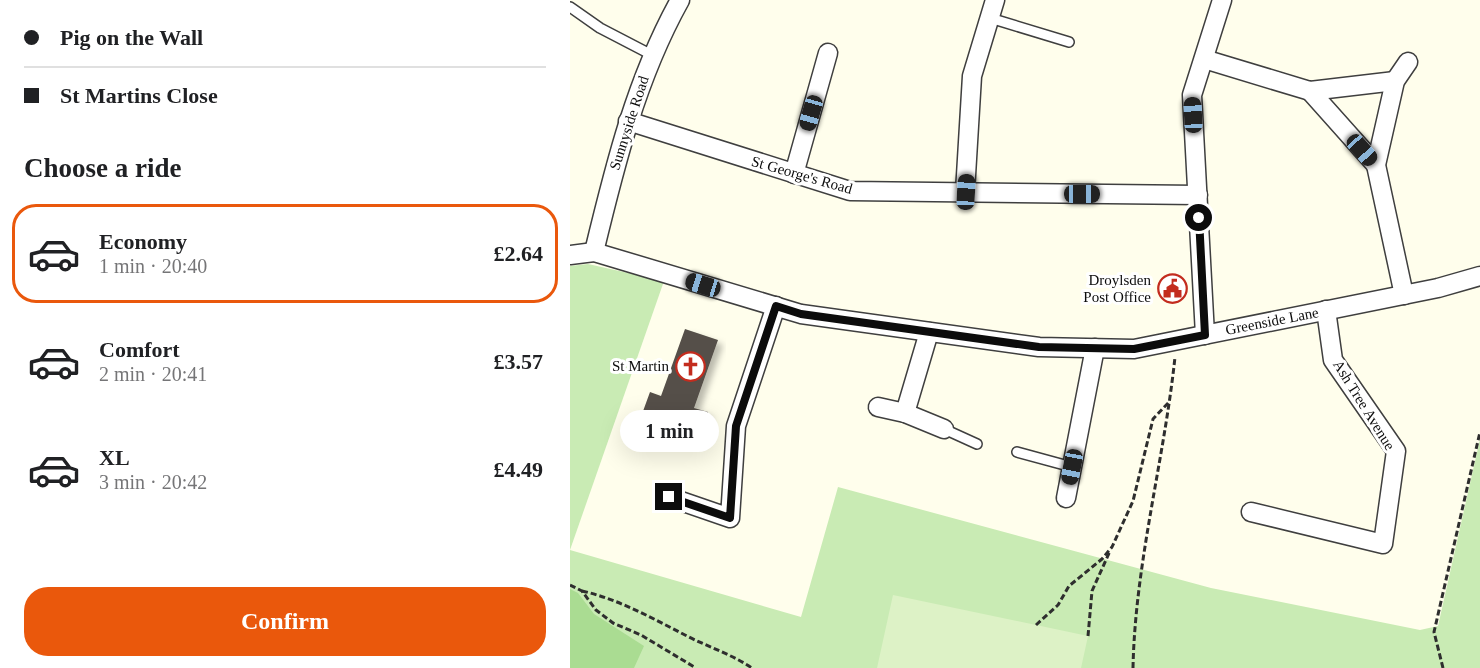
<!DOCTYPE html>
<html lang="en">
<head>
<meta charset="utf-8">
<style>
	:root { --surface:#fff; --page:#f2f2f2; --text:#202124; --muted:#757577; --line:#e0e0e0; --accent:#ea580c }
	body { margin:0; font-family:"Times New Roman",serif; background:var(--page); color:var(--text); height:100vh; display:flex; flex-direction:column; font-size:22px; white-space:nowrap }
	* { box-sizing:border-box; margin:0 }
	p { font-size:20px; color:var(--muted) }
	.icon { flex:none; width:33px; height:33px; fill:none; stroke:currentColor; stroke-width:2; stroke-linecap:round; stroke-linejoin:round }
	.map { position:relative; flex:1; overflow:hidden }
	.drawer { display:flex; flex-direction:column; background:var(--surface); width:570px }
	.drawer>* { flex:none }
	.banner { display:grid; align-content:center; height:132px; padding:0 24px; background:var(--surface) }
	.end { position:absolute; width:27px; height:27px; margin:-14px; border:8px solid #0c0c0c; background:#fff; box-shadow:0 0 0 3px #fff }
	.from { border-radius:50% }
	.bubble { position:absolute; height:42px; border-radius:21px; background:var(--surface); box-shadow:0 6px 24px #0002; font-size:20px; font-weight:700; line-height:42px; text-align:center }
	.car { position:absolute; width:18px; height:36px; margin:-18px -9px; border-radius:8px; box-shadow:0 0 4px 2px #0007; background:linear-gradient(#222 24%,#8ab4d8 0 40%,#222 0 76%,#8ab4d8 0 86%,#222 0) }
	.banner b { display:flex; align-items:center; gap:21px; height:57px; font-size:22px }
	.banner b+b { border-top:2px solid var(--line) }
	.banner i { width:15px; height:15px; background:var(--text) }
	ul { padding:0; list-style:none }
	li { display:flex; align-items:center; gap:18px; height:99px; margin:0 12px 9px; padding:0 12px; border:3px solid transparent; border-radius:24px }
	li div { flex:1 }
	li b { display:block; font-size:22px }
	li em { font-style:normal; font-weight:700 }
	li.on { border-color:var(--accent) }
	li>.icon { width:54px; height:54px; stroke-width:1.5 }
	h2 { padding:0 24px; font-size:27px; line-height:72px }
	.primary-button { display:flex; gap:12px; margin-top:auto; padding:12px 24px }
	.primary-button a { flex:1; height:69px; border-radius:24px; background:var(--accent); color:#fff; font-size:24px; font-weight:700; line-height:69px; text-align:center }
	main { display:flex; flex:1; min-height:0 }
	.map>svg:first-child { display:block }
</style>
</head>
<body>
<main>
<section class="drawer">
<div class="banner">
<b><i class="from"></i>Pig on the Wall</b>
<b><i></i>St Martins Close</b>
</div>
<h2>Choose a ride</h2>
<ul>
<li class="on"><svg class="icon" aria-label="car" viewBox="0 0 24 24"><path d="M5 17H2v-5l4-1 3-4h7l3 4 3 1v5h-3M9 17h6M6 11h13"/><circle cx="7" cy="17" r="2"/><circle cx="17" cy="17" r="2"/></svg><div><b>Economy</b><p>1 min · 20:40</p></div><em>£2.64</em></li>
<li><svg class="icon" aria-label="car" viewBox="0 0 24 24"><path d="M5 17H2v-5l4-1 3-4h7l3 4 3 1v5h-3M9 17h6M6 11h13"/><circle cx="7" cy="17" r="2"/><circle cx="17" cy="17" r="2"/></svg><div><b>Comfort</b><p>2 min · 20:41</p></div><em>£3.57</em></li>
<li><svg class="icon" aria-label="car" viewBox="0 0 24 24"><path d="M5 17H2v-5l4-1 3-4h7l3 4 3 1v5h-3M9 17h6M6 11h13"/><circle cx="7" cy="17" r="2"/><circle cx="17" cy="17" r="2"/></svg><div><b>XL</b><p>3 min · 20:42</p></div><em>£4.49</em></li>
</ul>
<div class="primary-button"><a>Confirm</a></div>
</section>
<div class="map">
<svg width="910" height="668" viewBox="0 0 910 668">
	<defs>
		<filter id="shadow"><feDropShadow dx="5" dy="5" stdDeviation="3" flood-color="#0004"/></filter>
	</defs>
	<rect width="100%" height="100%" fill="#fffeec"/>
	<g fill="#c9ebb4">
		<path d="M18 264 94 281 0 550V266Z"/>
		<path d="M910 439V668H0V550L231 617 268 487 641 588 850 630 868 626Z"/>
	</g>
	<path fill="#aadc92" d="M0 589 8 593 24 614 74 646 64 668H0Z"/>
	<path fill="#ddf2c6" d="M323 595 518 636 511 668H307Z"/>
	<path fill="#554f48" filter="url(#shadow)" d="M115 329 148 340 124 408 138 412 131 434 72 414 80 392 91 396Z"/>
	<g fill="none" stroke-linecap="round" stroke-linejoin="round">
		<defs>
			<g id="lane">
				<path d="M0 7 30 28 82 55"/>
				<path d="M420 18 499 42"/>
				<path d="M374 429 407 444"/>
				<path d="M447 452 502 467"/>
			</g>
			<g id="street">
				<path d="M634 59 740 91 825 81"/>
				<path d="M740 91 806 165"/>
				<path d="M58 121 280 191 628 195"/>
				<path d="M224 174 258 53"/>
				<path d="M395 192 402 76 425 0"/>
				<path d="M24 252C45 165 66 79 110 0"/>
				<path d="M0 255 24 252 231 314 469 347 564 349 868 288 910 276"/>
				<path d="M834 295 806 165 825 81 838 62"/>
				<path d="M635 335 622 95 652 0"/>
				<path d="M308 407 335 413 374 429"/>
				<path d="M335 413 359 332"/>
				<path d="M99 497 160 518 166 426 206 306"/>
				<path d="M496 498 525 348"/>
				<path d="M681 512 813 544 826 451 763 360 756 310"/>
			</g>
		</defs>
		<use href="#lane" stroke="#3f3f3f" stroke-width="12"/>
		<use href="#street" stroke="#3f3f3f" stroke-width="21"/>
		<g stroke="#2e2e2e" stroke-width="3" stroke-dasharray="6 3" stroke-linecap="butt">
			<path d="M0 585 12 591 26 610 43 623 71 635 126 668"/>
			<path d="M12 591C48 599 82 618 115 635 138 647 161 654 182 668"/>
			<path d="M466 625 488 605 499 586 532 559 542 547 563 501 583 419 599 402"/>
			<path d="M518 636 522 591 540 551"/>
			<path d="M563 668C565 564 594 461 605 357"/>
			<path d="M873 668 864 632 910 432"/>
		</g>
		<use href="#lane" stroke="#fff" stroke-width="9"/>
		<use href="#street" stroke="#fff" stroke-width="18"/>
	</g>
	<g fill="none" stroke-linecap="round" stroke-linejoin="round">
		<path stroke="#0c0c0c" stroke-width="8" d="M99 497 160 518 166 426 206 306 231 314 469 347 564 349 635 335 629 218"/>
	</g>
	<defs>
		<symbol id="civic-ring" viewBox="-11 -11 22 22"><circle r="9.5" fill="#fff" stroke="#c32c1e" stroke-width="1.5"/><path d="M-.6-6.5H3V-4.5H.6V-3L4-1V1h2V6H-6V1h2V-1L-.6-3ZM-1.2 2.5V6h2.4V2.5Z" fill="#c32c1e"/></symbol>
		<symbol id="church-ring" viewBox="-11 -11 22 22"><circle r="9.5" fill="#fff" stroke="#c32c1e" stroke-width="1.5"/><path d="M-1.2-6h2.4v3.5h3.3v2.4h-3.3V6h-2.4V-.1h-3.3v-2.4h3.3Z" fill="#c32c1e"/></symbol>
	</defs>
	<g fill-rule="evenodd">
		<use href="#civic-ring" x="586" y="272" width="33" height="33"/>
		<use href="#church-ring" x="104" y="350" width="33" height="33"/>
	</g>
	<g text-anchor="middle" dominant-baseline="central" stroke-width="6" stroke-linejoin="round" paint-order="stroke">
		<g font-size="15" fill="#0c0c0c" stroke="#fff">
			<text transform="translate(59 123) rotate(-72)">Sunnyside Road</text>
			<text transform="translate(232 175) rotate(16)">St George's Road</text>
			<text transform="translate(702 321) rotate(-11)">Greenside Lane</text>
			<text transform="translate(794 405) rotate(58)">Ash Tree Avenue</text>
		</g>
		<g font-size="15" fill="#0c0c0c" stroke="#fff" text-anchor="end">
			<text x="581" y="280">Droylsden<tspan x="581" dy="17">Post Office</tspan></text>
			<text x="99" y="366">St Martin</text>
		</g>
	</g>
</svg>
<i class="end from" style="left:629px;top:218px"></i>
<i class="end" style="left:99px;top:497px"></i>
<div class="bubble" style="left:50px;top:410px;width:99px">1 min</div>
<i class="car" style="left:241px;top:113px;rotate:196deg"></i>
<i class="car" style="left:623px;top:115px;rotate:357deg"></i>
<i class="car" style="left:792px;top:150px;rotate:138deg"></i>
<i class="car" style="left:396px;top:192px;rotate:3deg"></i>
<i class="car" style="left:512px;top:194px;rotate:90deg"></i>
<i class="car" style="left:133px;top:285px;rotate:287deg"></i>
<i class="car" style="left:502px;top:467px;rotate:191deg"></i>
</div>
</main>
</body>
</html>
